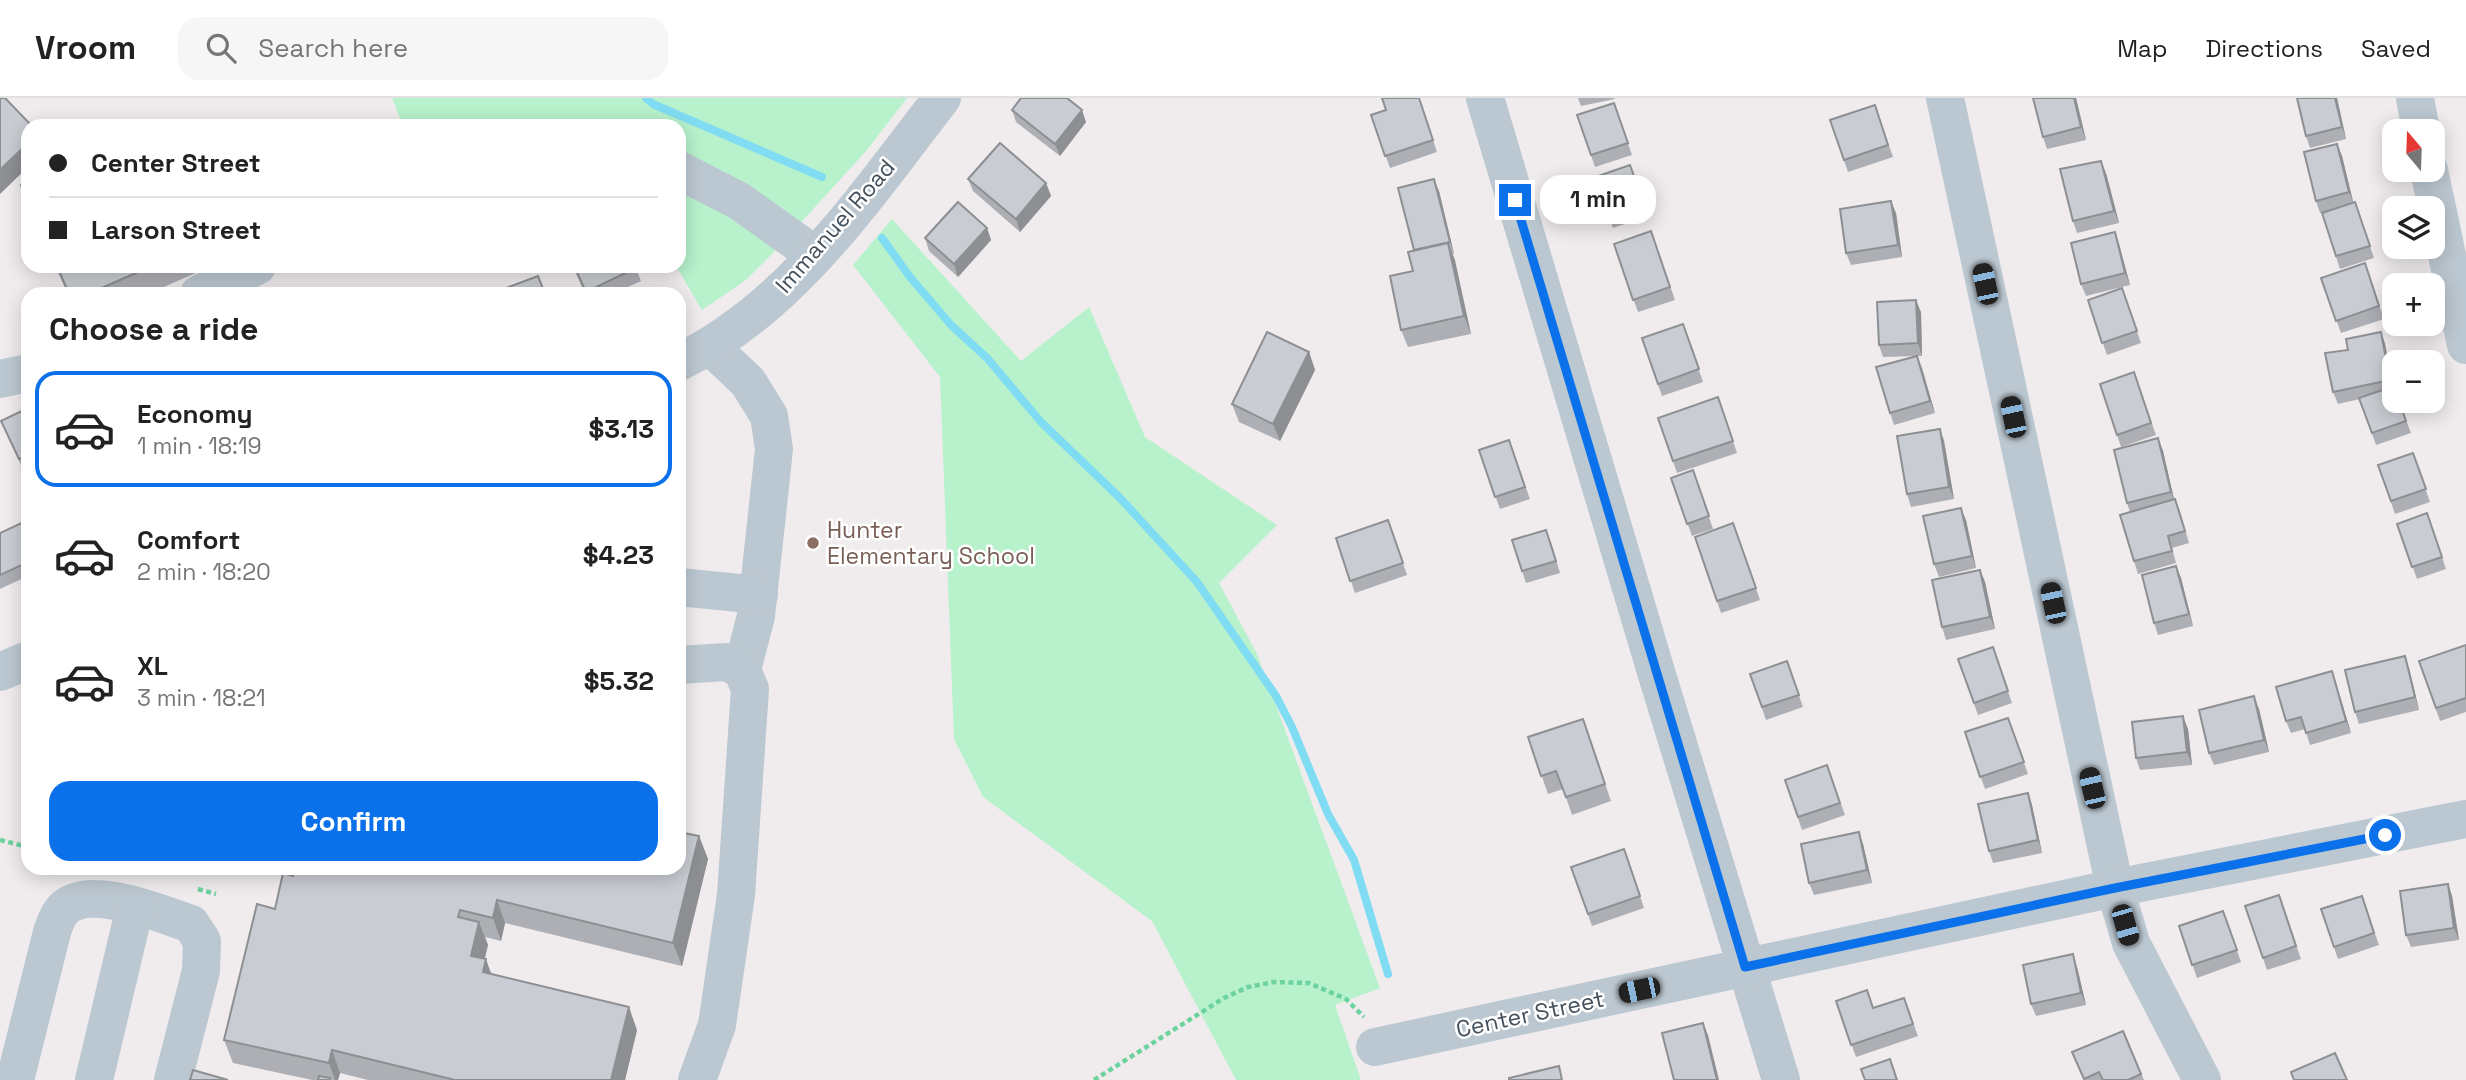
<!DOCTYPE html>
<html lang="en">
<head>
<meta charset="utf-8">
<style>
	:root { --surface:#fff; --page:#f6f6f6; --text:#222; --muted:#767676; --line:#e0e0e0; --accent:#0b71eb }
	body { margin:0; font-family:"Space Grotesk",sans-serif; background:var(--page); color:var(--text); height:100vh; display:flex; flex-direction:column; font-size:26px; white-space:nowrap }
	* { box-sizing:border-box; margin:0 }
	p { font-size:23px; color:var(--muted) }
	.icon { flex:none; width:38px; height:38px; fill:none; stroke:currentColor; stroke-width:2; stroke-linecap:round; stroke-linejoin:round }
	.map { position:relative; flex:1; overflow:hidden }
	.panel { position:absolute; left:21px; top:189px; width:665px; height:588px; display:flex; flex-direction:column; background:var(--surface); border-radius:21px; box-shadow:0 4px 18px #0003 }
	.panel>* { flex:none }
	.banner { position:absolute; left:21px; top:21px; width:665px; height:154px; border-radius:21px; box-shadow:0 4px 18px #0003; display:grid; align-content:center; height:154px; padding:0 28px; background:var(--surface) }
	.needle { width:46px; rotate:341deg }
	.controls { position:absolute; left:2382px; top:21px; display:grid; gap:14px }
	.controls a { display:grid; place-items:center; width:63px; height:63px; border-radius:14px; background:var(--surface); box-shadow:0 4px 18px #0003; font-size:35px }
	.end { position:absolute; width:32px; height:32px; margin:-16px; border:9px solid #0b71eb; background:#fff; box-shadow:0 0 0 4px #fff }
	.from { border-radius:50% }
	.bubble { position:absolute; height:49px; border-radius:21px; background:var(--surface); box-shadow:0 4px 18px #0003; font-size:23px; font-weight:700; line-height:49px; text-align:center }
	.car { position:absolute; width:21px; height:42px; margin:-21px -10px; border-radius:9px; box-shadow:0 0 5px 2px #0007; background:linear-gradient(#222 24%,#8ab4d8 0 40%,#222 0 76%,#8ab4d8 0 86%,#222 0) }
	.banner b { display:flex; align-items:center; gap:24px; height:66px; font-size:26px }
	.banner b+b { border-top:2px solid var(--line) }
	.banner i { width:18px; height:18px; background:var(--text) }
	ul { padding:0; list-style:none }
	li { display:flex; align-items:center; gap:21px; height:116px; margin:0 14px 10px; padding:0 14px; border:4px solid transparent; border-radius:21px }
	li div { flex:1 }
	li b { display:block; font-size:26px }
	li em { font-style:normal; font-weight:700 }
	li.active { border-color:var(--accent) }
	li>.icon { width:63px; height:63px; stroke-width:1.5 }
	h2 { padding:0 28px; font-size:32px; line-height:84px }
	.button { display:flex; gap:14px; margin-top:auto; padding:14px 28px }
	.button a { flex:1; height:80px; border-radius:21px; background:var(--accent); color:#fff; font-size:28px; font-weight:700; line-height:80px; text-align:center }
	header { display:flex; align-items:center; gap:42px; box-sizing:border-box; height:98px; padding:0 35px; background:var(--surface); border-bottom:2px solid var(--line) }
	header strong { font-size:33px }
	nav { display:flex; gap:38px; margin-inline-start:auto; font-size:24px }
	.search { width:490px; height:63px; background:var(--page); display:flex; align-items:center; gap:18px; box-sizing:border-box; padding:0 24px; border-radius:21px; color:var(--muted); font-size:26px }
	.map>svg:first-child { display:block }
</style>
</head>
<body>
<header>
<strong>Vroom</strong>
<div class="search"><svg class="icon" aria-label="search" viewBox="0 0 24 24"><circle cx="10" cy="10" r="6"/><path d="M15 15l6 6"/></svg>Search here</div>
<nav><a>Map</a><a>Directions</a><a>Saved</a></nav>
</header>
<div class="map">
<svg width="2466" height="982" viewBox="0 0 2466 982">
	<rect width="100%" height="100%" fill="#f0eced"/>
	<g fill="#b7f2cc">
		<path d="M392 0H907L867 52 774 154 746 182 702 212 676 168H679V28H403Z"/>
		<path d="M892 121 1021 263 1089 209 1145 339 1277 427 1219 485 1257 556 1380 890 1335 907 1361 982H1236L1152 823 983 699 954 641 940 279 853 167Z"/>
	</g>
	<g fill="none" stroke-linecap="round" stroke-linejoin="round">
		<g stroke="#80dcf2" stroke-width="8">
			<path d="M646 0 653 6 822 79"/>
			<path d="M882 140 910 179 951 227 987 260 1041 324 1120 400 1197 484 1276 598 1292 629 1328 716 1354 762 1388 876"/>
		</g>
		<g stroke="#6cd29e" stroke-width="4.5" stroke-dasharray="5 3.5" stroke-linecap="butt">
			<path d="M0 742 28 749"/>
			<path d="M198 791 216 796"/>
			<path d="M1094 982 1224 900 1248 889 1274 884 1309 885 1346 901 1364 919"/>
		</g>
		<g stroke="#bcc8d1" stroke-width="38">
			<path d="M1485 0 1657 577 1781 982"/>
			<path d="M1945 0 2115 790 2131 845 2202 982"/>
			<path d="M2415 0 2421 33"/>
			<path d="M679 72 739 103 815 157"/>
			<path d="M2429 72 2466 247"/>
			<path d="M199 196 257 168"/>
			<path d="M711 249 748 284 769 318 774 351 756 518 742 572"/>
			<path d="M679 264C792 210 867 96 942 0"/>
			<path d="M0 281 28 275"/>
			<path d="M679 489 759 497"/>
			<path d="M679 567 727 564 742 572 750 591 736 797 717 927 697 982"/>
			<path d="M0 574 28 562"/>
			<path d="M1375 949 2115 790 2466 721"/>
			<path d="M15 982 52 834C54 828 57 819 61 814 84 783 161 816 191 826L202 843 201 873 173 982"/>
			<path d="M94 982 135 809"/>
		</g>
	</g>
	<g fill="#adafb5">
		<path d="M1419 0 1437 54 1390 70 1371 17Z"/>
		<path d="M1578 0H1614L1615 1 1581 8Z"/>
		<path d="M2076 0 2086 42 2047 51 2043 39Z"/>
		<path d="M2297 0H2337L2346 41 2310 50 2306 38Z"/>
		<path d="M1614 5 1632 57 1595 69 1577 17Z"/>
		<path d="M1875 7 1893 59 1848 74 1830 22Z"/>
		<path d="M1012 12 1086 24 1060 58 1016 24Z"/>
		<path d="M2337 46 2342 58 2353 105 2355 104 2374 160 2340 171 2322 115 2329 113 2320 115 2316 103Z"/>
		<path d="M1630 67 1648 118 1613 130 1595 79Z"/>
		<path d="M2106 75 2119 125 2077 135 2073 123Z"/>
		<path d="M968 81 1046 85 1051 98 1020 134 973 93Z"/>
		<path d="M1439 93 1454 156H1452L1471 236 1408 249 1401 232 1413 173 1414 152Z"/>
		<path d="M1896 115 1902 159 1851 167 1846 155Z"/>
		<path d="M987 130 991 142 958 179 929 153 925 140Z"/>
		<path d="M1651 133 1675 202 1638 214 1614 146Z"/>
		<path d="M2115 134 2119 146 2130 187 2086 198 2081 186Z"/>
		<path d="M2365 165 2384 221 2341 235 2321 180Z"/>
		<path d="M55 168H196L198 174 148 196H68Z"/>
		<path d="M573 168H635L641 183 612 196H585Z"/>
		<path d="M2122 190 2141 245 2107 257 2088 202Z"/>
		<path d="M1921 214 1922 258H1917L1935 315 1894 327 1890 315 1917 258 1883 259 1879 247Z"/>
		<path d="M1683 226 1703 284 1662 298 1642 240Z"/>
		<path d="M2381 234 2385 246 2393 288 2411 335 2376 347 2360 301 2338 306 2333 294 2348 252Z"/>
		<path d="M1309 254 1315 272 1280 343 1239 324 1232 306Z"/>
		<path d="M2134 274 2156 337 2121 349 2100 286Z"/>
		<path d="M1718 299 1737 355 1677 375 1658 320Z"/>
		<path d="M28 310V372L24 374 1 323Z"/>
		<path d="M1940 331 1944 343 1954 401 1911 409 1907 396Z"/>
		<path d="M2158 340 2163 353 2174 401H2175L2180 413 2189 445 2172 450 2176 465 2138 476 2134 463 2130 414 2127 405Z"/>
		<path d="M1509 342 1530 401 1500 411 1479 352Z"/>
		<path d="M2413 355 2430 404 2395 416 2378 367Z"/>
		<path d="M1693 372 1713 431 1692 438 1671 380Z"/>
		<path d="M2427 415 2446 471 2417 481 2397 426Z"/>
		<path d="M28 422V478L0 491V435Z"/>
		<path d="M1388 422 1407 477 1355 495 1336 440Z"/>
		<path d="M1966 422 1976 470 1939 479 1934 466Z"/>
		<path d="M1733 425 1760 502 1721 515 1695 439Z"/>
		<path d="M1551 444 1560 475 1526 485 1522 473Z"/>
		<path d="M2176 468 2181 480 2193 528 2158 537 2154 525Z"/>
		<path d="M1980 472 1985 484 1995 531 1946 542 1942 529Z"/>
		<path d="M2466 547V614L2440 623 2419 563Z"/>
		<path d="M1993 549 2012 605 1978 617 1958 561Z"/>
		<path d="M1787 563 1803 609 1766 622 1750 576Z"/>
		<path d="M2409 570 2419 612 2359 626 2355 614Z"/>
		<path d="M2336 585 2351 635 2310 647 2305 631 2291 635 2286 623Z"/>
		<path d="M2259 611 2269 654 2214 667 2209 655Z"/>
		<path d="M2008 620 2028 676 1985 691 1965 634Z"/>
		<path d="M1583 621 1611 703 1572 717 1563 691 1548 696 1528 639Z"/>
		<path d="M2188 631 2192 667 2140 672 2136 660Z"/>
		<path d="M1827 667 1845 717 1802 732 1785 682Z"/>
		<path d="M2028 695 2032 707 2042 755 1993 765 1989 753Z"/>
		<path d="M699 738 708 761 682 868 505 825 501 843 485 839 488 847 484 861 492 876 637 932 625 982H368L340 975 338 982H312L233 965 224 942 275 811 293 778Z"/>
		<path d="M1863 746 1872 785 1814 797 1809 785Z"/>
		<path d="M1624 751 1644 810 1592 828 1571 769Z"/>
		<path d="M2448 786 2452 798 2459 842 2411 849 2406 837Z"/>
		<path d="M2279 797 2301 861 2267 872 2245 808Z"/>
		<path d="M2362 798 2379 847 2338 861 2321 811Z"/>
		<path d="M2223 813 2241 864 2197 880 2179 828Z"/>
		<path d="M2077 869 2086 907 2036 918 2031 906Z"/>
		<path d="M1904 900 1918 938 1856 959 1836 903 1873 910Z"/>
		<path d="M2123 933 2144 982H2084L2072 954Z"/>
	</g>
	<g fill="#8d8f93">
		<path d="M2074 0H2076L2086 42 2081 29Z"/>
		<path d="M2335 0H2337L2346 41 2342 29Z"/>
		<path d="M1082 12 1086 24 1060 58 1055 46Z"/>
		<path d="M28 45V69L0 96V72Z"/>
		<path d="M2337 46 2342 58 2354 107 2349 94Z"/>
		<path d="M2101 63 2106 75 2119 125 2114 113Z"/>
		<path d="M1434 81 1439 93 1454 156 1450 144Z"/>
		<path d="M1046 85 1051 98 1020 134 1016 121Z"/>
		<path d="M1891 103 1896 115 1902 159 1898 147Z"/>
		<path d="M987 130 991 142 958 179 954 166Z"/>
		<path d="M2115 134 2119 146 2130 187 2125 175Z"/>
		<path d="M1448 145 1455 162 1471 236 1464 218Z"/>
		<path d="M1916 202 1921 214 1922 258 1918 245Z"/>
		<path d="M2381 234 2385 246 2394 292 2390 282Z"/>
		<path d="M1309 254 1315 272 1280 343 1273 326Z"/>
		<path d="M1917 258 1922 270 1935 315 1930 303Z"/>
		<path d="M1940 331 1944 343 1954 401 1949 389Z"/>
		<path d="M2158 340 2163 353 2175 406 2171 394Z"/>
		<path d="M1961 410 1966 422 1976 470 1972 458Z"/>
		<path d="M2176 468 2181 480 2193 528 2189 516Z"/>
		<path d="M1980 472 1985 484 1995 531 1990 519Z"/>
		<path d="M2405 558 2409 570 2419 612 2415 599Z"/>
		<path d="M2332 573 2336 585 2351 635 2346 623Z"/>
		<path d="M2254 598 2259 611 2269 654 2264 642Z"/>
		<path d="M2183 618 2188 631 2192 667 2187 654Z"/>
		<path d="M2028 695 2032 707 2042 755 2038 742Z"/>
		<path d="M1859 734 1863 746 1872 785 1867 772Z"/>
		<path d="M699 738 708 761 682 868 673 845Z"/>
		<path d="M2448 786 2452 798 2459 842 2454 830Z"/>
		<path d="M497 802 505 825 501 843 493 820Z"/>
		<path d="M479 824 488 847 480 881 471 858Z"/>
		<path d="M2073 856 2077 869 2086 907 2081 895Z"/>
		<path d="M486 861 494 884 483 874Z"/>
		<path d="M629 909 637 932 625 982H611Z"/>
		<path d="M1703 925 1708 937 1719 982H1717Z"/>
		<path d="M332 952 340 975 338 982H335L329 965Z"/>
	</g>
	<g fill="#c9ccd2" stroke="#8d8f93" stroke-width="2">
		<path d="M0 0H5L32 28H28V45L0 72Z"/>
		<path d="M1021 0H1067L1082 12 1055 46 1012 12Z"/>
		<path d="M1382 0H1419L1433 42 1385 58 1371 17 1386 12Z"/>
		<path d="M2033 0H2074L2081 29 2043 39Z"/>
		<path d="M2297 0H2335L2342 29 2306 38Z"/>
		<path d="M1614 5 1628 45 1591 57 1577 17Z"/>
		<path d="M1875 7 1888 47 1844 62 1830 22Z"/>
		<path d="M1000 45 1046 85 1016 121 968 81Z"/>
		<path d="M2337 46 2349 94 2316 103 2304 54Z"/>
		<path d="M2101 63 2114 113 2073 123 2060 71Z"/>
		<path d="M1630 67 1644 106 1609 118 1595 79Z"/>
		<path d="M1434 81 1450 144 1414 152 1398 90Z"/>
		<path d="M28 84V102L21 87Z"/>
		<path d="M1891 103 1898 147 1846 155 1840 111Z"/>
		<path d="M958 104 987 130 954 166 925 140Z"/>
		<path d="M2355 104 2370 148 2336 158 2322 115Z"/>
		<path d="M1651 133 1670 189 1633 202 1614 146Z"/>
		<path d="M2115 134 2125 175 2081 186 2071 145Z"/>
		<path d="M1448 145 1464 218 1401 232 1390 178 1413 173 1408 154Z"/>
		<path d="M2365 165 2379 208 2336 223 2321 180Z"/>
		<path d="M57 168H152L88 196H69Z"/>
		<path d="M574 168H635L636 170 586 194Z"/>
		<path d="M538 178 545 196H490Z"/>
		<path d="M2122 190 2137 233 2102 245 2088 202Z"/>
		<path d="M1916 202 1918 245 1879 247 1877 204Z"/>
		<path d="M1683 226 1699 271 1658 286 1642 240Z"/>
		<path d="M1267 234 1309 254 1273 326 1232 306Z"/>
		<path d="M2381 234 2390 282 2333 294 2325 255 2348 252 2346 241Z"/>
		<path d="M1917 258 1930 303 1890 315 1876 269Z"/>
		<path d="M2134 274 2151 325 2117 337 2100 286Z"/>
		<path d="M2394 288V303H2399L2406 323 2372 335 2359 300Z"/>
		<path d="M1718 299 1733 343 1673 363 1658 320Z"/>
		<path d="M28 310V357L19 361 1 323Z"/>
		<path d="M1940 331 1949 389 1907 396 1897 338Z"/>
		<path d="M2158 340 2171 394 2127 405 2114 352Z"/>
		<path d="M1509 342 1525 389 1495 399 1479 352Z"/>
		<path d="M2413 355 2426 391 2391 403 2378 367Z"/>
		<path d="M1693 372 1709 418 1687 426 1671 380Z"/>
		<path d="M2175 401 2185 433 2168 438 2172 453 2134 463 2120 417Z"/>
		<path d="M1961 410 1972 458 1934 466 1923 418Z"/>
		<path d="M2427 415 2442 459 2412 469 2397 426Z"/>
		<path d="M28 422V464L0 477V435Z"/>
		<path d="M1388 422 1403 465 1350 483 1336 440Z"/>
		<path d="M1733 425 1756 490 1717 503 1695 439Z"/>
		<path d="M1546 432 1556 463 1522 473 1512 442Z"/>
		<path d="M2176 468 2189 516 2154 525 2142 477Z"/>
		<path d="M1980 472 1990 519 1942 529 1932 482Z"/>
		<path d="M2466 547V600L2436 610 2419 563Z"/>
		<path d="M1993 549 2008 593 1974 605 1958 561Z"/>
		<path d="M2405 558 2415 599 2355 614 2345 572Z"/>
		<path d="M1787 563 1799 597 1762 609 1750 576Z"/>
		<path d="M2332 573 2346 623 2306 635 2301 619 2286 623 2276 589Z"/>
		<path d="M2254 598 2264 642 2209 655 2199 612Z"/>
		<path d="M2183 618 2187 654 2136 660 2132 624Z"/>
		<path d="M2008 620 2024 664 1980 679 1965 634Z"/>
		<path d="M1583 621 1605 686 1566 699 1556 673 1541 678 1528 639Z"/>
		<path d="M1827 667 1840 705 1798 719 1785 682Z"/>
		<path d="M2028 695 2038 742 1989 753 1978 706Z"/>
		<path d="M679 734 699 738 673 845 497 802 493 820 460 812 458 819 479 824 471 858 486 861 483 874 629 909 611 982H455L332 952 329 965 224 942 257 806 275 811 283 775 293 778 295 770H679Z"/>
		<path d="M1859 734 1867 772 1809 785 1801 746Z"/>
		<path d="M1624 751 1640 798 1588 816 1571 769Z"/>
		<path d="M2448 786 2454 830 2406 837 2400 793Z"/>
		<path d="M2279 797 2296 848 2263 860 2245 808Z"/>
		<path d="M2362 798 2374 835 2334 849 2321 811Z"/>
		<path d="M2223 813 2237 852 2192 867 2179 828Z"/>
		<path d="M2073 856 2081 895 2031 906 2023 867Z"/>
		<path d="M1867 892 1873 910 1904 900 1913 926 1851 947 1836 903Z"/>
		<path d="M1703 925 1717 982H1674L1662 935Z"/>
		<path d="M2123 933 2141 976 2128 982H2103L2099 974 2084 981 2072 954Z"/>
		<path d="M2335 955 2347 982H2294L2291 974Z"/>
		<path d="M1890 961 1897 982H1865L1861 971Z"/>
		<path d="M1559 968 1562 982H1509V980Z"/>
		<path d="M193 972 228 982H190Z"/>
		<path d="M319 978 330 980 329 982H318Z"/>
	</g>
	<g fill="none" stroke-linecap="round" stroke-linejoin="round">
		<path stroke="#0b71eb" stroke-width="9" d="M1515 102 1745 869 2115 790 2385 737"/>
	</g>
	<circle fill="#8d6e63" stroke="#fff" stroke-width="2.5" cx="813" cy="445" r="7"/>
	<g text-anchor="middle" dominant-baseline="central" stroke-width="5" stroke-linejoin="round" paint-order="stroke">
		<g font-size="23" fill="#44515c" stroke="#fff">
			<text transform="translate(835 128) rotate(-49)">Immanuel Road</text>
			<text transform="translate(1530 916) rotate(-12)">Center Street</text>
		</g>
		<g font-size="23" fill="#785e54" stroke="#fff" text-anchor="start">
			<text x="827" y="432">Hunter<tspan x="827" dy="26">Elementary School</tspan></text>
		</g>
	</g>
</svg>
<div class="controls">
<a><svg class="needle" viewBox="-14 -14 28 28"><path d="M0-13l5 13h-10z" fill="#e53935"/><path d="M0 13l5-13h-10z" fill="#767676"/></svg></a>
<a><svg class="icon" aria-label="layers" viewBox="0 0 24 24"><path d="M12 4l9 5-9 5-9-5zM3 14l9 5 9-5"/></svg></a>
<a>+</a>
<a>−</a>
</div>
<i class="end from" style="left:2385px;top:737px"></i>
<i class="end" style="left:1515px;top:102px"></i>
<div class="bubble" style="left:1540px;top:77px;width:116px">1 min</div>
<i class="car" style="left:1985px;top:186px;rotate:348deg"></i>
<i class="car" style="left:2013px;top:319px;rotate:348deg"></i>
<i class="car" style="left:2053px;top:505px;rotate:348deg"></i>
<i class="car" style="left:2092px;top:690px;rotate:347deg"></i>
<i class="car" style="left:2125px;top:827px;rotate:164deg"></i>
<i class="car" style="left:1639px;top:892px;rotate:258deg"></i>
<div class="banner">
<b><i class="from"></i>Center Street</b>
<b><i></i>Larson Street</b>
</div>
<section class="panel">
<h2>Choose a ride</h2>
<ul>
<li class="active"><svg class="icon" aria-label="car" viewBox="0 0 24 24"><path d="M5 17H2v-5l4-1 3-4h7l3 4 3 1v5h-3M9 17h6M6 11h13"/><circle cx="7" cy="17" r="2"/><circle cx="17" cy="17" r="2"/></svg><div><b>Economy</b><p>1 min · 18:19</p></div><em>$3.13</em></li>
<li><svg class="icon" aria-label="car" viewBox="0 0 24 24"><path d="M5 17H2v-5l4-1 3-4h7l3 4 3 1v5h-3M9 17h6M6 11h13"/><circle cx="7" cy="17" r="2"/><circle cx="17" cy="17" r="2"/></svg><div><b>Comfort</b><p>2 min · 18:20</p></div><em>$4.23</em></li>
<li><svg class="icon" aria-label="car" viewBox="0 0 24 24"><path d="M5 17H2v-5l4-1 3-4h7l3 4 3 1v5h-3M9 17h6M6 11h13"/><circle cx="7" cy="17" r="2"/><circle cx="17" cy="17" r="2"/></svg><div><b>XL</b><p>3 min · 18:21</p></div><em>$5.32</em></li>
</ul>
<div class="button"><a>Confirm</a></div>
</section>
</div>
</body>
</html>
